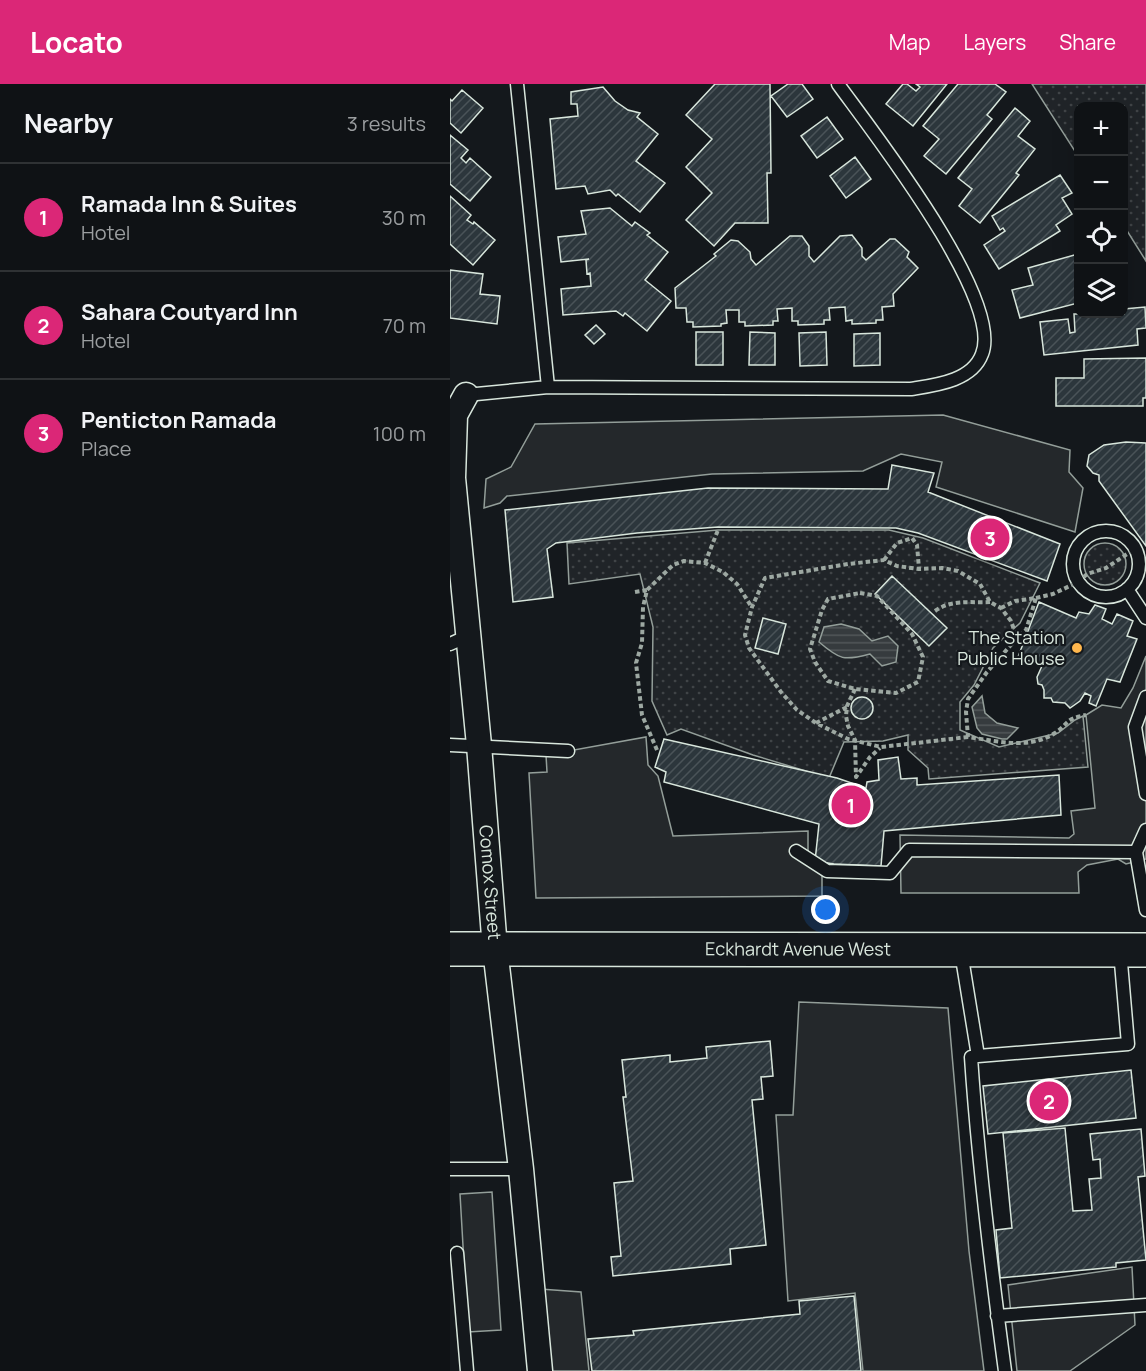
<!DOCTYPE html>
<html lang="en">
<head>
<meta charset="utf-8">
<style>
  :root { --surface:#0f1215; --page:#181b1e; --text:#f1f3f6; --muted:#9b9ea0; --line:#2f3234; --accent:#db2777 }
  body { margin:0; font-family:Manrope,sans-serif; background:var(--page); color:var(--text) }
  .controls { position:absolute; right:18px; top:18px; display:grid; overflow:hidden; border-radius:12px; box-shadow:0 6px 24px #0002 }
  .controls button { width:54px; height:54px; display:grid; place-items:center; padding:0; border:0; border-bottom:2px solid var(--line); background:var(--surface); color:var(--text); font:30px sans-serif }
  .you { position:absolute; left:376px; top:826px; width:21px; height:21px; margin:-15px; border:4px solid #fff; border-radius:50%; background:#1a73e8; box-shadow:0 0 0 9px #1a73e833 }
  .badge { display:grid; place-items:center; width:39px; height:39px; border-radius:50%; background:var(--accent); color:#fff; font-size:20px; font-weight:700 }
  .pin { position:absolute; translate:-50% -50%; border:3px solid #fff; box-shadow:0 2px 6px #0006 }
  .list { margin:0; padding:0; list-style:none }
  h2 { display:flex; justify-content:space-between; align-items:center; height:78px; margin:0; padding:0 24px; font-size:26px }
  h2 small { font-size:20px; font-weight:400; color:var(--muted) }
  .list li { display:grid; grid-template-columns:39px 1fr auto; gap:18px; align-items:center; box-sizing:border-box; height:108px; padding:0 24px; border-top:2px solid var(--line) }
  .list b { display:block; font-size:22px; white-space:nowrap }
  .list p { margin:0; font-size:20px; white-space:nowrap; color:var(--muted) }
  .list em { font-size:20px; font-style:normal; color:var(--muted) }
  .icon { flex:none; width:33px; height:33px; fill:none; stroke:currentColor; stroke-width:2; stroke-linecap:round; stroke-linejoin:round }
  .map { position:relative; flex:none; width:696px; height:1287px; overflow:hidden }
  header { display:flex; align-items:center; gap:36px; box-sizing:border-box; height:84px; padding:0 30px; background:var(--accent); color:#fff }
  header strong { font-size:28px }
  nav { display:flex; gap:33px; margin-inline-start:auto; font-size:21px }
  main { display:flex }
  aside { flex:1; background:var(--surface) }
  .map>svg:first-child { display:block }
</style>
</head>
<body>
<header>
<strong>Locato</strong>
<nav><a>Map</a><a>Layers</a><a>Share</a></nav>
</header>
<main>
<aside>
<h2>Nearby<small>3 results</small></h2>
<ul class="list">
<li><span class="badge">1</span><div><b>Ramada Inn &amp; Suites</b><p>Hotel</p></div><em>30 m</em></li>
<li><span class="badge">2</span><div><b>Sahara Coutyard Inn</b><p>Hotel</p></div><em>70 m</em></li>
<li><span class="badge">3</span><div><b>Penticton Ramada</b><p>Place</p></div><em>100 m</em></li>
</ul>
</aside>
<div class="map">
<svg width="696" height="1287" viewBox="0 0 696 1287">
  <defs>
    <pattern id="green-dots" width="8" height="8" patternUnits="userSpaceOnUse" patternTransform="scale(1.5)"><rect width="8" height="8" fill="#202428"/><path d="M2 2h.1M6 6h.1" fill="none" stroke="#404447" stroke-width="1.8" stroke-linecap="round"/></pattern>
    <pattern id="water-rules" width="6" height="5" patternUnits="userSpaceOnUse" patternTransform="scale(1.5)"><rect width="6" height="5" fill="#363b3e"/><path d="M0 2.5h6" fill="none" stroke="#525759"/></pattern>
    <pattern id="building-hatch" width="6" height="6" patternUnits="userSpaceOnUse" patternTransform="scale(1.5)"><rect width="6" height="6" fill="#2c363c"/><path d="M-1 1l2-2M0 6l6-6M5 7l2-2" fill="none" stroke="#4a5358"/></pattern>
  </defs>
  <rect width="100%" height="100%" fill="#14181c"/>
  <path fill="url(#green-dots)" stroke="#939e99" stroke-width="1.5" d="M582,0H696V177L674,142V22H628V72Z
    M268,446H439L473,454L590,499L570,539L543,564L524,601L510,618V646L549,663L608,649L625,636L633,632L638,683L479,695L478,684L458,666V651L433,657L394,658L379,694L303,671L231,645L217,651L202,617L203,543L190,490L119,500L117,459Z
    M634 480a21 21 0 1 1 42 0a21 21 0 1 1-42 0Z"/>
  <path fill="#24282b" stroke="#939e99" stroke-width="1.5" d="M493,331L620,366L619,388L633,404L625,448L486,403L492,378L451,370L413,387L262,390L57,412L50,419L34,424L36,395L61,383L85,340Z
    M696,572V775L676,780L668,775L637,781L628,788L629,809H451L450,751L619,754L624,750L621,727L645,724L636,631L652,621L671,624L683,604Z
    M196,653L198,681L208,692L223,752L358,747V780L372,791V812L86,814L79,689L97,688L96,671Z
    M349,918L498,924L519,1167L534,1287H413L405,1209L338,1217L326,1031H343Z
    M42,1108L51,1246L18,1248L10,1110Z
    M682,1183L685,1241L620,1287H567L558,1201Z
    M90,1205L131,1208L139,1287H101Z"/>
  <path fill="url(#water-rules)" stroke="#939e99" stroke-width="1.5" d="M391,540L409,545L422,557L438,552L448,562L446,578L432,582L420,570C394,577 390,576 369,558L374,543Z
    M532,612L535,629L547,639L568,644L557,655H552L532,650L527,644L522,623Z"/>
  <path fill="url(#building-hatch)" stroke="#d8e6dc" stroke-width="1.5" d="M265,0H320L321,89H317L318,139H285L264,162L236,136L262,109L236,83L262,55L236,31Z
    M338,0H352L363,15L337,33L321,12Z
    M453,0H457L466,7L470,3L466,0H497L463,42L436,20Z
    M508,0H545L556,8L537,31L542,35L496,90L474,72L489,55L473,42Z
    M153,3L165,17L178,26L190,29L187,33L208,50L186,77L215,99L190,128L168,110L166,112L160,106L138,110L135,102L106,105L100,35L128,32L127,20H121V8Z
    M12,6L33,24L11,49L0,39V15L2,17Z
    M565,24L580,37L568,52L585,65L566,89L569,91L530,139L509,122L522,105L508,94Z
    M377,33L393,55L367,74L351,52Z
    M0,51L18,66L11,74L16,79L20,74L41,93L20,117L0,100Z
    M405,73L421,95L396,114L380,92Z
    M610,91L622,109L612,114L622,130L606,141L610,147L549,185L534,161L555,147L553,144L550,146L542,132Z
    M0,112L21,131L17,136L23,140L24,138L45,156L23,181L0,160Z
    M160,124L182,142L185,138L200,149L197,151L218,168L195,196L221,217L197,247L175,229L173,232L166,227L113,231L111,205L141,202L140,189L137,190L136,176L139,175L111,178L108,153L136,150L131,127Z
    M402,151L412,164V172L416,176L440,155H445L459,168L457,173L468,184L443,210L444,222L432,223L433,236H426V239L402,240V236L396,237L395,223L379,224L380,236H374V240L348,241V237H342V224L327,225L328,237H323V241L295,242V238H289V226H276L277,239L271,240V242L243,243V238H237L236,224H226L225,204L266,172L264,170L281,156L288,157L300,168L301,175L306,181L340,152H352L359,162V172L364,178L390,152Z
    M628,170V219L570,234L562,206L583,201L578,184Z
    M0,186L33,190L30,210L50,212L47,240L0,234Z
    M695,223L696,244L687,245L688,261L594,271L590,238L618,235L620,249L625,248L624,230H674V225Z
    M146,241L155,250L144,260L135,251Z
    M246,248H273V281H246Z
    M300,248L325,249V281H299Z
    M376,248L377,281L350,282L349,249Z
    M430,249V281L404,282V250Z
    M696,274V314H693V322H606V294H634V275Z
    M676,358L696,359V462L649,397V391L643,389L637,382L639,371L654,361Z
    M442,381L484,389L478,408L610,460L597,497L468,449L446,444L268,443L187,449L106,459L97,465L103,513L63,518L55,426L258,404L438,405Z
    M442,492L497,544L479,562L425,510Z
    M589,518L626,534L629,528L639,530L645,521L656,525L652,535L662,540L667,530L683,537L677,552L687,555L670,598L657,595L646,622L639,619L641,612L635,609L630,617L620,624L615,619L603,618L601,614H594V606L592,601L588,600L587,593L592,582L568,573Z
    M313,534L336,540L328,570L305,564Z
    M401 624a11 11 0 1 1 22 0a11 11 0 1 1-22 0Z
    M214,655L387,694L416,704L417,698L429,696L428,676L448,673L451,695L467,694V701L609,691L611,731L434,747L431,782L384,780L365,777L369,740L214,698L216,688L205,683Z
    M320,957L323,992L311,993L313,1015L302,1016L316,1161L280,1165L281,1180L163,1192L161,1173L171,1172L164,1099L183,1097L173,1013H176L172,976L220,971V978L257,974L256,963Z
    M681,986L686,1034L538,1050L533,1002Z
    M615,1044L623,1127L642,1126L639,1095L651,1094L650,1075L643,1076L640,1050L691,1045L695,1092L688,1093L696,1176L666,1179V1183L550,1194L546,1146L562,1144L553,1049Z
    M404,1212L411,1287H142L138,1255L184,1251L183,1247L350,1230L349,1217Z"/>
  <g fill="none" stroke-linecap="round" stroke-linejoin="round">
    <defs>
      <path id="service" d="M67,0L98,303
        M16,311L98,303L461,305C486,301 522,297 532,270C554,215 422,47 388,0
        M623 480a33 33 0 1 1 66 0a33 33 0 1 1-66 0Z
        M677,505L696,534
        M0,560L18,552
        M696,613L685,643L696,710
        M0,661L118,667
        M696,746L686,768L696,826
        M346,767L377,787L440,789L459,766L686,768
        M511,868L528,972L678,960L670,867
        M528,972L521,973C528,1078 541,1183 555,1287
        M0,1085H71
        M7,1169L17,1287
        M547,1232L696,1221"/>
      <g id="minor">
        <path id="s1" d="M16,311L5,331L3,394L29,661L45,865L71,1085L90,1287"/>
      </g>
      <g id="trunk">
        <path id="s2" d="M0,865L696,866"/>
      </g>
    </defs>
    <use href="#service" stroke="#d8e6dc" stroke-width="15"/>
    <use href="#minor" stroke="#d8e6dc" stroke-width="27"/>
    <use href="#trunk" stroke="#d8e6dc" stroke-width="36"/>
    <path stroke="#9da8a2" stroke-width="4" stroke-dasharray="4.5 3" stroke-linecap="butt" d="M434,476L447,459L462,454L467,461L469,485
      M255,479L268,446
      M185,508L197,506
      M410,509L427,512L462,550L473,573L468,598L446,609L405,605L378,597L365,578L360,565L372,526L378,515Z
      M586,514L603,510L628,498L637,490L656,484L686,464
      M551,524L565,517L586,514L576,546L567,554
      M485,527C502,515 520,519 540,518
      M405,605L397,622L396,632L398,642L405,656L406,693L420,673L430,664
      M366,639L397,623
      M518,653L431,663L398,655L366,639L347,626L331,608L299,564L295,551L302,523L315,494L398,480L434,476L447,482L469,485L492,484L508,487L530,500L540,518L551,524L561,537L567,554L537,588L518,615L516,628L518,653C547,657 579,666 605,649C620,639 614,635 636,631
      M207,666L192,631L186,579L192,559L193,523L197,506L223,481L234,477L255,479L273,488L287,500L301,522"/>
    <use href="#service" stroke="#14181c" stroke-width="12"/>
    <use href="#minor" stroke="#14181c" stroke-width="24"/>
    <use href="#trunk" stroke="#14181c" stroke-width="33"/>
  </g>
  <circle fill="#ffb74d" stroke="#14181c" stroke-width="2" cx="627" cy="564" r="6"/>
  <g text-anchor="middle" stroke-width="4.5" stroke-linejoin="round" paint-order="stroke">
    <g font-size="18" fill="#d8e6dc" stroke="#14181c" text-anchor="end">
      <text x="615" y="560">The Station<tspan x="615" dy="21">Public House</tspan></text>
    </g>
    <g font-size="18" fill="#d8e6dc" stroke="#14181c">
      <text dy="6" stroke="none"><textPath href="#s1" startOffset="492">Comox Street</textPath></text>
      <text dy="6" stroke="none"><textPath href="#s2" startOffset="348">Eckhardt Avenue West</textPath></text>
    </g>
  </g>
</svg>
<div class="controls">
<button>+</button>
<button>−</button>
<button><svg class="icon" aria-label="locate" viewBox="0 0 24 24"><circle cx="12" cy="12" r="6"/><path d="M12 2v4M12 18v4M2 12h4M18 12h4"/></svg></button>
<button><svg class="icon" aria-label="layers" viewBox="0 0 24 24"><path d="M12 4l9 5-9 5-9-5zM3 14l9 5 9-5"/></svg></button>
</div>
<div class="you"></div>
<div class="pin badge" style="left:401px;top:721px">1</div>
<div class="pin badge" style="left:599px;top:1017px">2</div>
<div class="pin badge" style="left:540px;top:454px">3</div>
</div>
</main>
</body>
</html>
